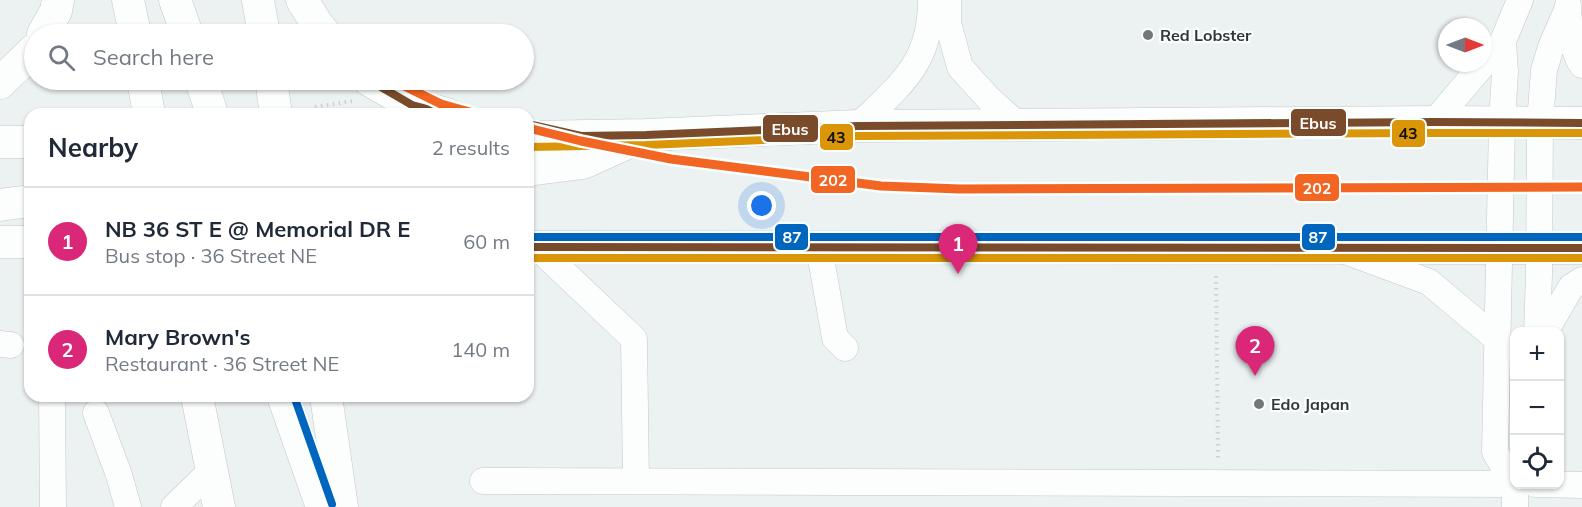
<!DOCTYPE html>
<html lang="en">
<head>
<meta charset="utf-8">
<style>
  :root { --surface:#fff; --page:#f6f6f7; --text:#1f2937; --muted:#747a83; --line:#e0e1e3; --accent:#db2777 }
  body { margin:0; font-family:Mulish,sans-serif; background:var(--page); color:var(--text) }
  .controls { position:absolute; right:18px; bottom:18px; display:grid; overflow:hidden; border-radius:12px; box-shadow:0 2px 4px #0004 }
  .controls button { width:54px; height:54px; display:grid; place-items:center; padding:0; border:0; border-bottom:2px solid var(--line); background:var(--surface); color:var(--text); font:30px sans-serif }
  .compass { position:absolute; left:1438px; top:18px; width:54px; height:54px; border-radius:50%; background:var(--surface); box-shadow:0 2px 4px #0004; rotate:90deg }
  .you { position:absolute; left:762px; top:206px; width:21px; height:21px; margin:-15px; border:4px solid #fff; border-radius:50%; background:#1a73e8; box-shadow:0 0 0 9px #1a73e833 }
  .badge { display:grid; place-items:center; width:39px; height:39px; border-radius:50%; background:var(--accent); color:#fff; font-size:20px; font-weight:700 }
  .pin { position:absolute; translate:-50% -50px; filter:drop-shadow(0 2px 3px #0008) }
  .pin::after { content:''; position:absolute; top:32px; width:21px; height:18px; background:inherit; clip-path:polygon(0 0,100% 0,50% 100%) }
  .list { margin:0; padding:0; list-style:none }
  h2 { display:flex; justify-content:space-between; align-items:center; height:78px; margin:0; padding:0 24px; font-size:26px }
  h2 small { font-size:20px; font-weight:400; color:var(--muted) }
  .list li { display:grid; grid-template-columns:39px 1fr auto; gap:18px; align-items:center; box-sizing:border-box; height:108px; padding:0 24px; border-top:2px solid var(--line) }
  .list b { display:block; font-size:22px; white-space:nowrap }
  .list p { margin:0; font-size:20px; white-space:nowrap; color:var(--muted) }
  .list em { font-size:20px; font-style:normal; color:var(--muted) }
  .icon { flex:none; width:33px; height:33px; fill:none; stroke:currentColor; stroke-width:2; stroke-linecap:round; stroke-linejoin:round }
  .map { position:relative; flex:none; width:1582px; height:507px; overflow:hidden }
  .search { position:absolute; background:var(--surface); box-shadow:0 2px 4px #0004; left:24px; top:24px; width:510px; height:66px; display:flex; align-items:center; gap:15px; box-sizing:border-box; padding:0 21px; border-radius:33px; color:var(--muted); font-size:22px }
  .panel { position:absolute; background:var(--surface); box-shadow:0 2px 4px #0004; left:24px; top:108px; width:510px; height:294px; border-radius:18px }
  .map>svg:first-child { display:block }
</style>
</head>
<body>
<div class="map">
<svg width="1582" height="507" viewBox="0 0 1582 507">
  <rect width="100%" height="100%" fill="#ecf1f1"/>
  <g fill="none" stroke-linecap="round" stroke-linejoin="round">
    <defs>
      <path id="minor" d="M948,0V23L960,67L988,98L1017,124
        M1568,5C1568,21 1573,53 1582,65
        M1503,41L1505,72L1502,123L1495,452L1514,484
        M1434,122L1503,41L1520,0
        M858,126C900,85 931,64 931,0
        M537,247L634,339L636,481
        M819,247L835,338L845,348
        M1348,252L1429,282L1498,340
        M1537,332L1539,275L1540,123L1544,70L1551,47L1568,8
        M1545,332L1571,287L1582,280
        M0,344L11,345
        M52,396L53,507
        M96,413L119,475L128,507
        M483,481L1514,484
        M1515,484V507
        M1535,484L1582,485
        M174,507L212,470"/>
      <path id="major" d="M128,0L135,34
        M175,0L187,34
        M258,0L264,34
        M302,0L317,24L325,34
        M43,34L56,11L58,0
        M143,80L149,114
        M201,80L212,114
        M271,80L276,114
        M369,80L412,105L447,114
        M0,83L34,50
        M528,137L646,135L858,126L1434,122L1582,123
        M0,142H30
        M528,170L583,163L634,140
        M0,205L30,201
        M0,242H30
        M528,247L1582,248
        M197,396L219,507
        M283,396L322,507
        M326,396L342,507"/>
    </defs>
    <use href="#minor" stroke="#c4c8c8" stroke-width="27"/>
    <use href="#major" stroke="#c4c8c8" stroke-width="33"/>
    <path stroke="#ced0d0" stroke-width="4" stroke-dasharray="1.5 4.5" stroke-linecap="butt" d="M315,107L353,101
      M1216,276L1218,459"/>
    <use href="#minor" stroke="#fcfdfd" stroke-width="26"/>
    <use href="#major" stroke="#fcfdfd" stroke-width="32"/>
    <defs>
      <path id="bus-1" d="M369,80L412,105L447,114
        M528,124L581,136L646,135L858,126L1434,122L1582,123
        M528,247L1582,248"/>
      <path id="bus-2" d="M528,147L646,145L858,136L1434,133H1582
        M528,258H1582"/>
      <path id="bus-3" d="M528,237H1582
        M294,396L332,504"/>
    </defs>
    <use href="#bus-1" stroke="#f9ffff" stroke-width="12"/>
    <use href="#bus-2" stroke="#f9ffff" stroke-width="12"/>
    <use href="#bus-3" stroke="#f9ffff" stroke-width="12"/>
    <use href="#bus-1" stroke="#7a4b2a" stroke-width="8"/>
    <use href="#bus-2" stroke="#da9508" stroke-width="8"/>
    <use href="#bus-3" stroke="#0065bd" stroke-width="8"/>
    <defs>
      <path id="rail-1" d="M392,80L441,104L477,114
        M528,128L581,141L671,159L881,186L960,189L1582,187"/>
    </defs>
    <use href="#rail-1" stroke="#f9ffff" stroke-width="14"/>
    <use href="#rail-1" stroke="#f26522" stroke-width="9"/>
  </g>
  <g fill="#747777" stroke="#f9ffff" stroke-width="2">
    <circle cx="1148" cy="35" r="6"/>
    <circle cx="1259" cy="404" r="6"/>
  </g>
  <g text-anchor="middle" stroke-width="4.5" stroke-linejoin="round" paint-order="stroke">
    <g font-size="16" font-weight="bold" fill="#333635" stroke="#f9ffff" text-anchor="start">
      <text x="1160" y="41">Red Lobster</text>
      <text x="1271" y="410">Edo Japan</text>
    </g>
  </g>
  <g stroke="#f9ffff" stroke-width="2">
    <rect x="1290" y="108" width="57" height="29" rx="6" fill="#7a4b2a"/>
    <rect x="762" y="114" width="57" height="29" rx="6" fill="#7a4b2a"/>
    <rect x="1391" y="119" width="35" height="29" rx="6" fill="#da9508"/>
    <rect x="819" y="123" width="35" height="28" rx="6" fill="#da9508"/>
    <rect x="810" y="165" width="46" height="29" rx="6" fill="#f26522"/>
    <rect x="1294" y="173" width="46" height="29" rx="6" fill="#f26522"/>
    <rect x="774" y="223" width="35" height="28" rx="6" fill="#0065bd"/>
    <rect x="1301" y="223" width="35" height="28" rx="6" fill="#0065bd"/>
  </g>
  <g font-size="16" text-anchor="middle" font-weight="bold" fill="#fff">
    <text x="1318" y="129">Ebus</text>
    <text x="790" y="135">Ebus</text>
    <text x="833" y="186">202</text>
    <text x="1317" y="194">202</text>
    <text x="792" y="243">87</text>
    <text x="1318" y="243">87</text>
  </g>
  <g font-size="16" text-anchor="middle" font-weight="bold" fill="#111">
    <text x="1408" y="139">43</text>
    <text x="836" y="143">43</text>
  </g>
</svg>
<div class="controls">
<button>+</button>
<button>−</button>
<button><svg class="icon" aria-label="locate" viewBox="0 0 24 24"><circle cx="12" cy="12" r="6"/><path d="M12 2v4M12 18v4M2 12h4M18 12h4"/></svg></button>
</div>
<svg class="compass" viewBox="-18 -18 36 36"><path d="M0-13l5 13h-10z" fill="#e53935"/><path d="M0 13l5-13h-10z" fill="#747a83"/></svg>
<div class="you"></div>
<div class="pin badge" style="left:958px;top:274px">1</div>
<div class="pin badge" style="left:1255px;top:376px">2</div>
<div class="search"><svg class="icon" aria-label="search" viewBox="0 0 24 24"><circle cx="10" cy="10" r="6"/><path d="M15 15l6 6"/></svg>Search here</div>
<section class="panel">
<h2>Nearby<small>2 results</small></h2>
<ul class="list">
<li><span class="badge">1</span><div><b>NB 36 ST E @ Memorial DR E</b><p>Bus stop · 36 Street NE</p></div><em>60 m</em></li>
<li><span class="badge">2</span><div><b>Mary Brown's</b><p>Restaurant · 36 Street NE</p></div><em>140 m</em></li>
</ul>
</section>
</div>
</body>
</html>
